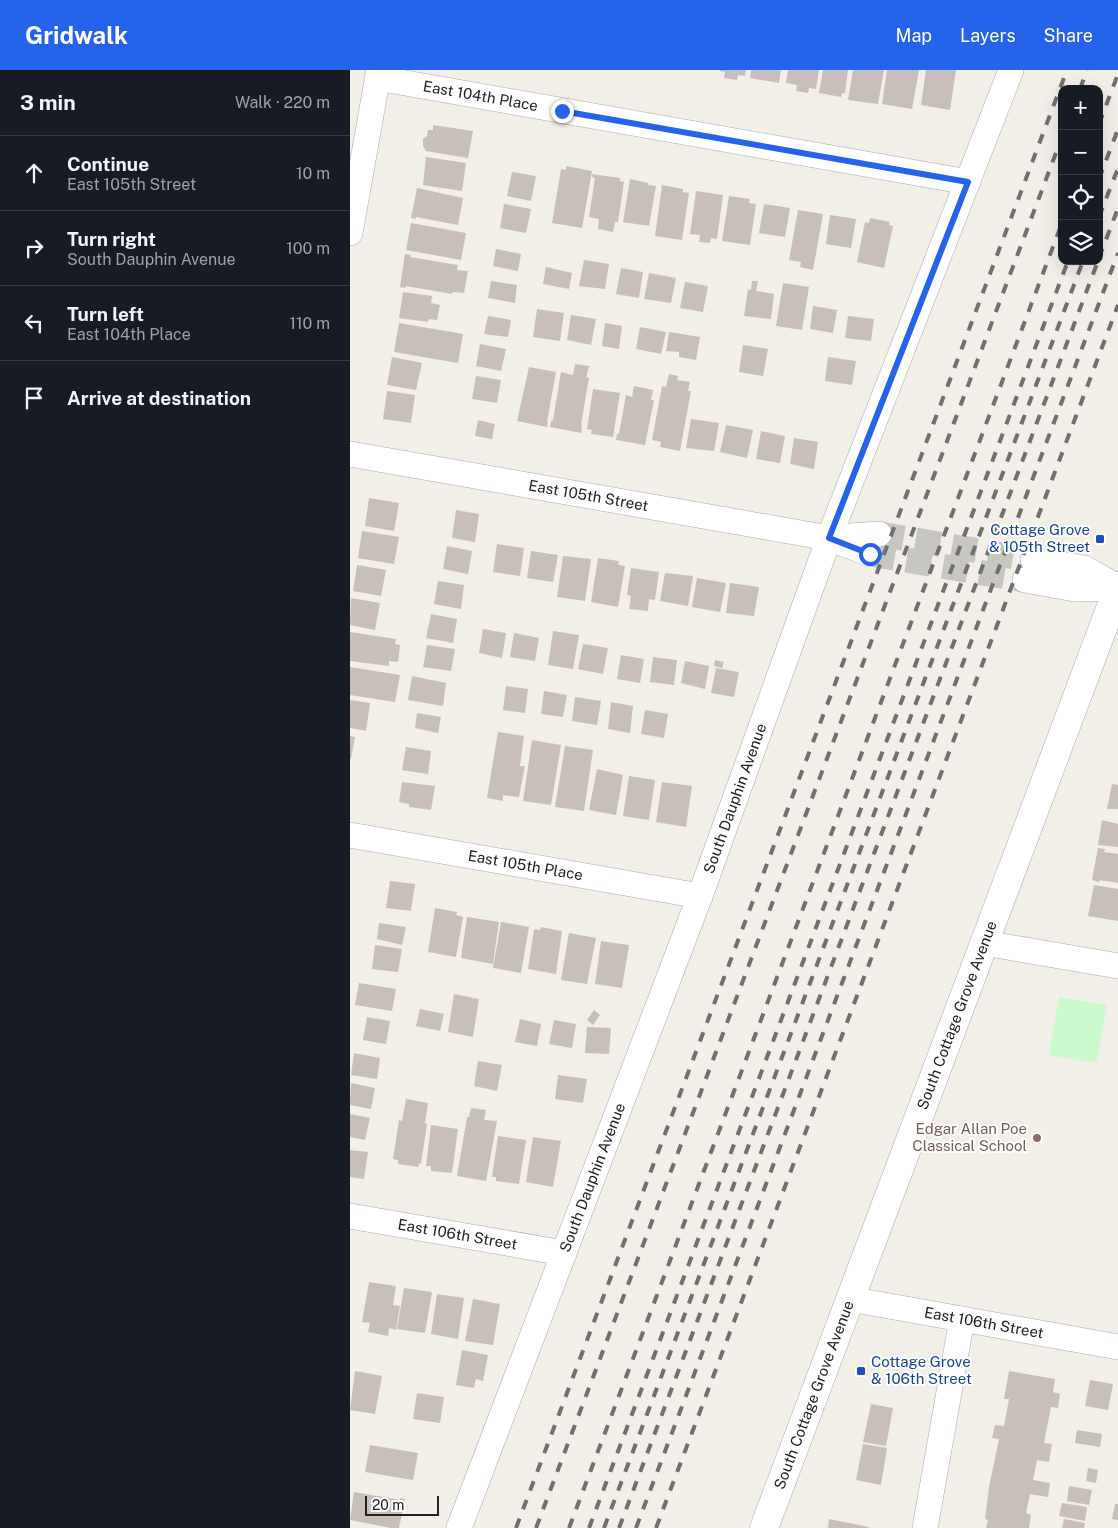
<!DOCTYPE html>
<html lang="en">
<head>
<meta charset="utf-8">
<style>
  :root { --surface:#171b24; --page:#20242c; --text:#f1f3f6; --muted:#9ea1a6; --line:#363941; --accent:#2563eb }
  body { margin:0; font-family:"Public Sans",sans-serif; background:var(--page); color:var(--text) }
  .controls { position:absolute; right:15px; top:15px; display:grid; overflow:hidden; border-radius:10px; box-shadow:0 5px 20px #0002 }
  .controls button { width:45px; height:45px; display:grid; place-items:center; padding:0; border:0; border-bottom:1px solid var(--line); background:var(--surface); color:var(--text); font:25px sans-serif }
  .scale { position:absolute; left:15px; bottom:12px; width:74px; box-sizing:border-box; padding-left:5px; border:2px solid #222; border-top:0; font-size:14px; line-height:18px; white-space:nowrap; color:#222; -webkit-text-stroke:4px #fff; paint-order:stroke }
  .stop { position:absolute; width:15px; height:15px; margin:-11px; border:4px solid #2563eb; border-radius:50%; background:#fff }
  .stop.end { background:#2563eb; border-color:#fff; box-shadow:0 1px 5px #0008 }
  .list { margin:0; padding:0; list-style:none }
  h2 { display:flex; justify-content:space-between; align-items:center; height:65px; margin:0; padding:0 20px; font-size:21px }
  h2 small { font-size:16px; font-weight:400; color:var(--muted) }
  .list li { display:grid; grid-template-columns:32px 1fr auto; gap:15px; align-items:center; box-sizing:border-box; height:75px; padding:0 20px; border-top:1px solid var(--line) }
  .list b { display:block; font-size:19px; white-space:nowrap }
  .list p { margin:0; font-size:16px; white-space:nowrap; color:var(--muted) }
  .list em { font-size:16px; font-style:normal; color:var(--muted) }
  .icon { flex:none; width:28px; height:28px; fill:none; stroke:currentColor; stroke-width:2; stroke-linecap:round; stroke-linejoin:round }
  .map { position:relative; flex:none; width:768px; height:1458px; overflow:hidden }
  header { display:flex; align-items:center; gap:30px; box-sizing:border-box; height:70px; padding:0 25px; background:var(--accent); color:#fff }
  header strong { font-size:24px }
  nav { display:flex; gap:28px; margin-inline-start:auto; font-size:18px }
  main { display:flex }
  aside { flex:1; background:var(--surface) }
  .map>svg:first-child { display:block }
</style>
</head>
<body>
<header>
<strong>Gridwalk</strong>
<nav><a>Map</a><a>Layers</a><a>Share</a></nav>
</header>
<main>
<aside>
<h2>3 min<small>Walk · 220 m</small></h2>
<ul class="list">
<li><svg class="icon" aria-label="ahead" viewBox="0 0 24 24"><path d="M12 20V5M6 11l6-6 6 6"/></svg><div><b>Continue</b><p>East 105th Street</p></div><em>10 m</em></li>
<li><svg class="icon" aria-label="right" viewBox="0 0 24 24"><path d="M7 20v-9h11M14 6l5 5-5 5"/></svg><div><b>Turn right</b><p>South Dauphin Avenue</p></div><em>100 m</em></li>
<li><svg class="icon" aria-label="left" viewBox="0 0 24 24"><path d="M17 20v-9H6M10 6l-5 5 5 5"/></svg><div><b>Turn left</b><p>East 104th Place</p></div><em>110 m</em></li>
<li><svg class="icon" aria-label="arrive" viewBox="0 0 24 24"><path d="M6 21V4h12l-3 4 3 4H6"/></svg><div><b>Arrive at destination</b></div></li>
</ul>
</aside>
<div class="map">
<svg width="768" height="1458" viewBox="0 0 768 1458">
  <rect width="100%" height="100%" fill="#f2efe9"/>
  <path fill="#c8facc" d="M709,927L757,935L747,993L699,985Z"/>
  <path fill="#c7bfb8" d="M370,0H396L395,6L388,5L387,10L374,8L375,2L370,1Z
    M401,0H431L429,13L400,8Z
    M438,0H469L466,19L459,18L458,23L446,21L447,15L436,13Z
    M473,0H498L495,23H492L491,27L469,23Z
    M503,0H534L528,34L498,30Z
    M537,0H569L562,39L532,34Z
    M576,0H606L600,40L571,35Z
    M83,55L123,61L118,88L76,81L73,76V69L77,66L78,60H83Z
    M76,87L116,93L112,121L73,115Z
    M216,96L242,101L232,158L202,153L211,99L216,100Z
    M162,102L186,106L181,131L157,126Z
    M242,104L270,108V111L274,112L268,152H265L263,162L248,159L249,149L239,147L245,108L242,107Z
    M280,109L298,113V115L306,116L299,156L273,152Z
    M312,115L333,119V122L339,123L332,170L305,166Z
    M67,118L113,128L108,155L66,147V149L61,148Z
    M346,121L373,125L367,169L361,168L360,173L349,172L350,165L340,164Z
    M379,126L400,129L399,133L406,134L400,175L372,171Z
    M154,134L181,139L176,163L150,158Z
    M414,134L440,138L435,167L409,163Z
    M448,140L473,144L463,200L450,197L451,192L439,190Z
    M480,145L506,149L501,178L476,174Z
    M520,148L540,152L539,155L543,156L534,198L507,192L515,152L519,153Z
    M61,153L116,163L111,190L56,180Z
    M146,179L171,184L168,201L143,196Z
    M55,184L61,185L60,187L108,195L107,200L118,201L114,223L103,222L102,224L56,216L55,218L50,217Z
    M234,190L259,194L255,219L229,216Z
    M196,197L222,203L219,219L193,214Z
    M271,198L293,202L289,228L266,224Z
    M299,203L326,208L321,233L294,229Z
    M141,211L167,215L165,233L138,228Z
    M402,211H408L406,221L424,224L421,249L394,246L398,219L401,220Z
    M335,212L358,216L353,242L330,238Z
    M433,213L459,217L452,260L426,256Z
    M53,222L82,226L81,233L90,235L87,250L79,249L78,252L49,248Z
    M463,236L487,240L483,263L460,259Z
    M187,239L214,243L210,271L183,267Z
    M221,245L246,249L241,275L217,270Z
    M138,246L161,250L158,267L134,264Z
    M498,246L524,249L521,271L495,268Z
    M49,253L113,264L108,293L44,282Z
    M255,253L272,256L269,279L252,276Z
    M290,257L316,262L311,284L286,279Z
    M319,262L350,267L346,290L329,287V282L316,281Z
    M130,274L156,279L151,301L126,296Z
    M393,275L418,279L413,306L389,302Z
    M42,287L72,293L66,320L37,315Z
    M478,287L506,291L502,315L475,311Z
    M225,294L239,296L236,308L239,307L231,355H232L231,363L200,357L201,351L203,350L211,302L223,305Z
    M179,297L206,302L197,352H198L197,357L167,351Z
    M319,304L328,306L327,310L340,312L338,321H341L330,381L310,377L311,372L302,370L312,316L316,317Z
    M126,306L151,310L147,333L122,329Z
    M284,316L303,320L301,330H304L295,375L266,370L267,364H269L276,325L282,327Z
    M243,319L270,323L263,367L241,364L242,360L237,359Z
    M37,321L65,325L61,353L33,349Z
    M341,349L369,353L364,381L336,378Z
    M128,350L145,354L142,369L125,366Z
    M376,355L403,360L397,388L370,382Z
    M411,361L435,366L430,393L406,389Z
    M444,368L468,372L464,399L440,394Z
    M19,428L49,433L44,461L15,456Z
    M106,440L129,444L125,472L102,468Z
    M12,461L49,467L44,494L8,488Z
    M147,474L174,478L170,506L143,502Z
    M97,476L122,481L118,504L93,499Z
    M181,481L208,485L203,512L177,508Z
    M213,486L241,489L235,531L207,527Z
    M248,488L269,491L268,495L275,496L268,537L241,532Z
    M7,495L36,500L31,526L3,521Z
    M281,498L309,502L305,530L299,529L298,541L279,539L281,526L277,525Z
    M315,503L343,506L338,536L310,531Z
    M347,508L376,513L370,542L342,537Z
    M88,511L114,515L111,539L84,534Z
    M380,513L409,517L404,546L376,543Z
    M1,528L30,533L25,560L0,555Z
    M81,544L107,549L103,573L76,568Z
    M133,559L156,563L152,588L129,583Z
    M203,561L229,565L223,599L198,595Z
    M0,562L46,569L45,574L50,575L48,592L39,591V596L0,591Z
    M164,563L189,568L185,591L160,587Z
    M233,574L258,578L253,604L228,599Z
    M77,575L105,579L101,601L73,597Z
    M271,585L294,589L290,613L267,609Z
    M303,587L327,590L324,615L300,612Z
    M365,590L374,592L372,598L364,596Z
    M335,591L359,596L355,619L331,613Z
    M0,597L50,605L45,632L0,625Z
    M366,598L389,602L384,627L361,623Z
    M62,606L96,613L93,636L58,630Z
    M156,616L178,619L175,643L153,640Z
    M194,621L217,625L213,647L191,644Z
    M225,627L251,631L247,655L222,651Z
    M0,630L20,633L16,661L0,658Z
    M261,632L283,636L280,663L258,659Z
    M295,640L318,644L314,668L291,664Z
    M67,643L91,647L88,663L65,658Z
    M148,662L174,666L170,696H175L169,727L153,725V731L137,728Z
    M0,666L5,667L1,689H0Z
    M182,670L211,675L201,735L173,731Z
    M215,676L243,680L234,741L205,737Z
    M56,677L81,681L78,704L52,700Z
    M247,699L273,705L266,745L239,740Z
    M279,706L305,710L299,750L273,746Z
    M52,712L85,716L81,740L59,737V734L49,732Z
    M312,712L342,716L336,757L306,752Z
    M762,714L768,715V739H757Z
    M752,750L768,754V777L748,775Z
    M748,778L755,779L754,782L768,784V813L750,810L749,812L742,810Z
    M40,811L65,814L61,841L36,838Z
    M744,815L768,819V851L738,846Z
    M85,838L107,842L106,845L113,847L106,887L78,882Z
    M117,847L149,852L143,894L111,888Z
    M151,852L179,857L171,903L143,898Z
    M29,853L56,857L52,875L27,869Z
    M191,857L212,861L206,904L178,899L184,859L190,860Z
    M219,863L246,868L237,914L211,910Z
    M251,871L279,875L272,918L245,914Z
    M25,875L52,879L48,902L22,899Z
    M9,913L46,919L42,941L5,935Z
    M104,924L129,929L123,967L98,962Z
    M70,939L94,944L90,961L66,956Z
    M244,940L250,945L243,955L237,950Z
    M17,947L40,951L36,974L13,970Z
    M170,949L191,954L187,976L165,972Z
    M204,950L226,954L222,978L199,974Z
    M237,957L261,958L259,984L235,983Z
    M4,983L30,988L27,1009L1,1005Z
    M128,991L152,995L147,1021L124,1016Z
    M208,1005L237,1009L233,1033L205,1029Z
    M1,1013L25,1018L21,1039L0,1035Z
    M56,1029L78,1033L75,1053L77,1054L71,1094L69,1093L68,1097L48,1094V1090L43,1089L49,1050L52,1051Z
    M121,1038L136,1040L134,1050L147,1051L136,1111L107,1106L117,1047H119Z
    M0,1044L20,1048L15,1070L0,1067Z
    M81,1055L108,1059L102,1103L81,1101V1096H76Z
    M148,1066L176,1070L169,1114L146,1111V1107H142Z
    M183,1067L211,1071L203,1117L176,1112Z
    M0,1080L18,1082L14,1109L0,1107Z
    M19,1212L46,1216L43,1235L50,1236L46,1260L39,1258L38,1266L18,1262L20,1253L12,1252Z
    M54,1218L82,1222L75,1263L47,1259Z
    M87,1224L114,1228L108,1269L81,1264Z
    M123,1229L150,1234L143,1275L115,1271Z
    M112,1280L138,1285L133,1311L126,1309L124,1318L106,1315Z
    M5,1301L32,1306L25,1344L0,1340Z
    M659,1301L705,1309L703,1322L710,1324L708,1338L701,1337L694,1373L702,1374L699,1392L687,1390L683,1410L700,1413L698,1427L680,1424L676,1443L681,1445L679,1458H636L638,1450L635,1449L639,1417L649,1369L642,1368L645,1355L654,1356L659,1329H654Z
    M740,1310L763,1314L758,1340L735,1336Z
    M67,1323L94,1327L90,1353L63,1349Z
    M521,1334L543,1338L536,1376L513,1372Z
    M727,1360L752,1364L750,1377L725,1373Z
    M513,1374L537,1378L531,1415L506,1410Z
    M20,1375L68,1383L63,1410L15,1402Z
    M738,1398L748,1400L746,1413L736,1411Z
    M719,1416L742,1420L739,1435L717,1431Z
    M4,1422L50,1430V1428L55,1429L49,1458H41L0,1450Z
    M712,1433L737,1437L735,1451L709,1446Z
    M765,1434H768V1450L762,1449Z
    M479,1449L519,1457V1458H478Z
    M714,1449L735,1453L734,1458H712Z"/>
  <g fill="none" stroke-linecap="round" stroke-linejoin="round">
    <path stroke="#c8c6c1" stroke-width="25" stroke-dasharray="25 12" stroke-linecap="butt" d="M529,464L683,490
      M520,484L675,510"/>
    <defs>
      <g id="minor">
        <path id="s1" d="M27,8L618,112"/>
        <path d="M0,163L29,0"/>
        <path id="s2" d="M0,384L479,468L520,484"/>
        <path d="M486,467L529,464"/>
        <path d="M683,490L734,498L768,517"/>
        <path d="M675,510L725,519L768,518"/>
        <path id="s3" d="M0,765L350,826"/>
        <path d="M634,873L768,896"/>
        <path id="s4" d="M0,1146L214,1183"/>
        <path id="s5" d="M500,1229L768,1277"/>
        <path id="s6" d="M109,1458L350,826L479,468L661,0"/>
        <path d="M575,1458L612,1249"/>
      </g>
      <g id="tertiary">
        <path id="s7" d="M414,1458L768,518"/>
      </g>
    </defs>
    <use href="#minor" stroke="#a9a9a9" stroke-width="26"/>
    <use href="#tertiary" stroke="#a9a9a9" stroke-width="29"/>
    <use href="#minor" stroke="#fff" stroke-width="25"/>
    <use href="#tertiary" stroke="#fff" stroke-width="28"/>
    <path stroke="#707070" stroke-width="4" stroke-dasharray="10 10" stroke-linecap="butt" d="M730,19L737,0
      M749,54L768,4
      M749,109L768,59
      M749,147L768,98
      M749,188L768,138
      M166,1458L717,0
      M186,1458L712,67
      M219,1458L712,153
      M239,1458L718,191
      M254,1458L733,191
      M269,1458L748,191
      M286,1458L768,183
      M306,1458L768,235"/>
  </g>
  <g fill="none" stroke-linecap="round" stroke-linejoin="round">
    <path stroke="#2563eb" stroke-width="6" d="M212,41L618,112L479,468L520,484"/>
  </g>
  <g fill="#1a4fb4" stroke="#fff" stroke-width="2">
    <rect x="745" y="464" width="10" height="10" rx="2.5"/>
    <rect x="506" y="1296" width="10" height="10" rx="2.5"/>
  </g>
  <circle fill="#8d6e63" stroke="#fff" stroke-width="2" cx="687" cy="1068" r="5"/>
  <g text-anchor="middle" stroke-width="4" stroke-linejoin="round" paint-order="stroke">
    <g font-size="15" fill="#222" stroke="#fff">
      <text dy="5" stroke="none"><textPath href="#s1" startOffset="105">East 104th Place</textPath></text>
      <text dy="5" stroke="none"><textPath href="#s2" startOffset="242">East 105th Street</textPath></text>
      <text dy="5" stroke="none"><textPath href="#s6" startOffset="780">South Dauphin Avenue</textPath></text>
      <text dy="5" stroke="none"><textPath href="#s3" startOffset="178">East 105th Place</textPath></text>
      <text dy="5" stroke="none"><textPath href="#s7" startOffset="548">South Cottage Grove Avenue</textPath></text>
      <text dy="5" stroke="none"><textPath href="#s6" startOffset="375">South Dauphin Avenue</textPath></text>
      <text dy="5" stroke="none"><textPath href="#s4" startOffset="109">East 106th Street</textPath></text>
      <text dy="5" stroke="none"><textPath href="#s5" startOffset="136">East 106th Street</textPath></text>
      <text dy="5" stroke="none"><textPath href="#s7" startOffset="142">South Cottage Grove Avenue</textPath></text>
    </g>
    <g font-size="15" fill="#164399" stroke="#fff" text-anchor="end">
      <text x="740" y="465">Cottage Grove<tspan x="740" dy="17">&amp; 105th Street</tspan></text>
      <text x="521" y="1297" text-anchor="start">Cottage Grove<tspan x="521" dy="17">&amp; 106th Street</tspan></text>
    </g>
    <g font-size="15" fill="#785e54" stroke="#fff" text-anchor="end">
      <text x="677" y="1064">Edgar Allan Poe<tspan x="677" dy="17">Classical School</tspan></text>
    </g>
  </g>
</svg>
<div class="controls">
<button>+</button>
<button>−</button>
<button><svg class="icon" aria-label="locate" viewBox="0 0 24 24"><circle cx="12" cy="12" r="6"/><path d="M12 2v4M12 18v4M2 12h4M18 12h4"/></svg></button>
<button><svg class="icon" aria-label="layers" viewBox="0 0 24 24"><path d="M12 4l9 5-9 5-9-5zM3 14l9 5 9-5"/></svg></button>
</div>
<div class="scale">20 m</div>
<div class="stop" style="left:520px;top:484px"></div>
<div class="stop end" style="left:212px;top:41px"></div>
</div>
</main>
</body>
</html>
